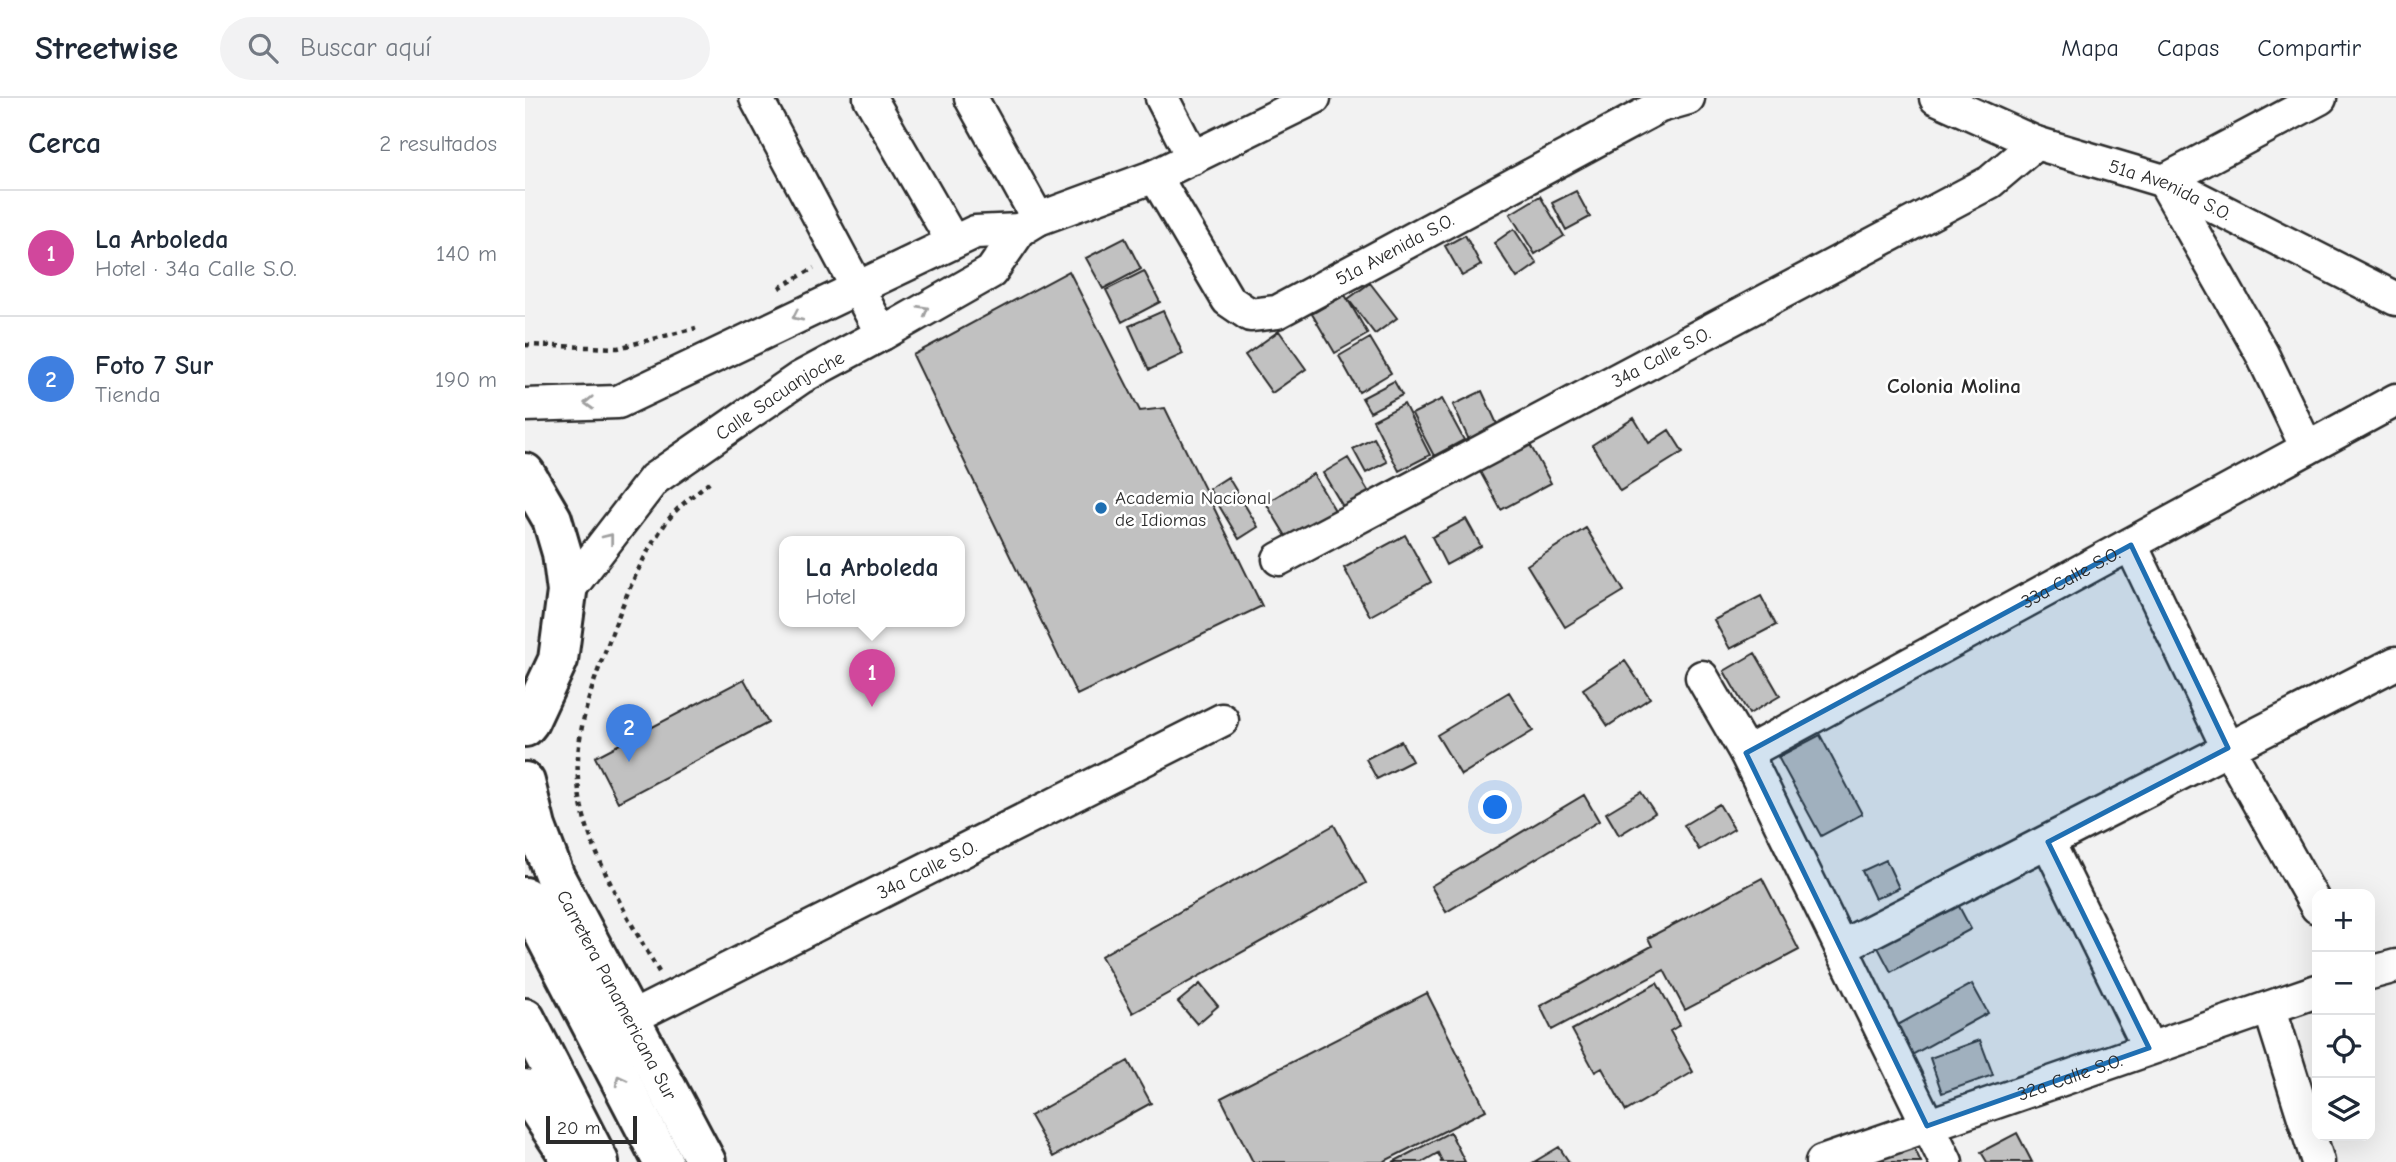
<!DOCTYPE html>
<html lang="es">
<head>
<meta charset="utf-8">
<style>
  :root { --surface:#fff; --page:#f2f2f3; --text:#1f2937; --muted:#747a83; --line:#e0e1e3; --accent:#2563eb }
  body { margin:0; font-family:"Comic Neue",sans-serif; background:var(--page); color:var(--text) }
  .controls { position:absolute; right:21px; bottom:21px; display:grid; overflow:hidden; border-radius:14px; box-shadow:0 7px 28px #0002 }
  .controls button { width:63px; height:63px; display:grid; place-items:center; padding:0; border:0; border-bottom:2px solid var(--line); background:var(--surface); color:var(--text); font:35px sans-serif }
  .scale { position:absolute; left:21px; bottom:18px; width:91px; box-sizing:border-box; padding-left:7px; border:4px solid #2b2b2b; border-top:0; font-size:19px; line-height:24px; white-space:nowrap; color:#2b2b2b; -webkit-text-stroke:5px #fff; paint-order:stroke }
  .you { position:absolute; left:971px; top:710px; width:24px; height:24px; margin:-18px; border:5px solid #fff; border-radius:50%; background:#1a73e8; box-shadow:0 0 0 10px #1a73e833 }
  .badge { display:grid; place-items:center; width:46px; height:46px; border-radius:50%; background:var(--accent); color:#fff; font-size:23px; font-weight:700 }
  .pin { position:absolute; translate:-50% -58px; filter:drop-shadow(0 2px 4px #0008) }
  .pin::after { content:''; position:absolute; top:37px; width:24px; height:21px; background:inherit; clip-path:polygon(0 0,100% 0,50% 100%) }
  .popup { position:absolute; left:254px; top:438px; width:186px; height:91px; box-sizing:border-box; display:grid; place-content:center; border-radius:14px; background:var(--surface); filter:drop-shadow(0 2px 5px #0005); font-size:23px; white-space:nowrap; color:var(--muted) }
  .popup b { font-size:26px; color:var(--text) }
  .popup::after { content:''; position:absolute; left:50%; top:100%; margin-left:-14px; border:14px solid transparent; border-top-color:var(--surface) }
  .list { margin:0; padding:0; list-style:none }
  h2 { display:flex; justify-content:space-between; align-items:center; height:91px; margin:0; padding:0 28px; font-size:30px }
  h2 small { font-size:23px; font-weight:400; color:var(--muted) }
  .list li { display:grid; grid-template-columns:46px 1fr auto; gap:21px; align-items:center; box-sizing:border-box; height:126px; padding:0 28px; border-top:2px solid var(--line) }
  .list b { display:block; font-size:26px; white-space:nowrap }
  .list p { margin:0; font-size:23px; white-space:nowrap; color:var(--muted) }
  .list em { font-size:23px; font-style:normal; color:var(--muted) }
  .icon { flex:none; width:38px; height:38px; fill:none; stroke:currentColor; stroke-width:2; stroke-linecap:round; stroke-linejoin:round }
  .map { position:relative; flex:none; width:1871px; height:1064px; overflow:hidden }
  header { display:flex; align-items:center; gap:42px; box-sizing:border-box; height:98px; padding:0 35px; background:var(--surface); border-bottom:2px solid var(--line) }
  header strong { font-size:33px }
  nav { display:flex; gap:38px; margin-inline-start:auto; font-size:24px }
  .search { width:490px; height:63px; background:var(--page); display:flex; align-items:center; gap:18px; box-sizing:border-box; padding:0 24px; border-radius:38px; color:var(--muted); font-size:26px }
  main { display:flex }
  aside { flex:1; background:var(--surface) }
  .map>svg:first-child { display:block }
</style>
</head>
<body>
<header>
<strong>Streetwise</strong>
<div class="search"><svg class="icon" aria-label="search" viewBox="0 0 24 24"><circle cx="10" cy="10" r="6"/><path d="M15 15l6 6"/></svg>Buscar aquí</div>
<nav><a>Mapa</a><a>Capas</a><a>Compartir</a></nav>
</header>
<main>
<aside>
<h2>Cerca<small>2 resultados</small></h2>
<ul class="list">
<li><span class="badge" style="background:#d1479c">1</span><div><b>La Arboleda</b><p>Hotel · 34a Calle S.O.</p></div><em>140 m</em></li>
<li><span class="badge" style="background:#3f7fe0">2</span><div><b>Foto 7 Sur</b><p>Tienda</p></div><em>190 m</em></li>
</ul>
</aside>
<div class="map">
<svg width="1871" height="1064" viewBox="0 0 1871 1064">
  <rect width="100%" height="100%" fill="#f2f2f2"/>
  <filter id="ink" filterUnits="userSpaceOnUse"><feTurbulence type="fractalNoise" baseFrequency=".0143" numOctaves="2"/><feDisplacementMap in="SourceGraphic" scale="14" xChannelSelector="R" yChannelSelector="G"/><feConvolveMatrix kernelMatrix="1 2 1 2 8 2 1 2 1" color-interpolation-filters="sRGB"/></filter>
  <g filter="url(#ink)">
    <path fill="#c1c1c1" stroke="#2b2b2b" stroke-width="2" d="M1051,93L1065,119L1041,132L1027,105Z
      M1015,98L1039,138L1010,156L985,116Z
      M989,131L1012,166L992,180L969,145Z
      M940,137L956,167L937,178L920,148Z
      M600,140L616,171L578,191L561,160Z
      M544,173L615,313L640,310L737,508L552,597L388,257Z
      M619,173L635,204L597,224L581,192Z
      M845,185L872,220L850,236L823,201Z
      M820,197L843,236L810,255L787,216Z
      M638,213L658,256L624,272L604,228Z
      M754,233L781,271L747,295L720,257Z
      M845,240L866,275L834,294L814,258Z
      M869,283L877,297L845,314L837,300Z
      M957,293L973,328L944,342L928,307Z
      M917,301L939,342L909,358L887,316Z
      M879,306L905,357L874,373L848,322Z
      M1109,320L1124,345L1144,332L1158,354L1095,393L1067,347Z
      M849,340L862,364L841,375L828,351Z
      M1003,343L1026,385L976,412L953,370Z
      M823,360L848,401L823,417L798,375Z
      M788,376L811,414L764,443L741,405Z
      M703,379L733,429L714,441L684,391Z
      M941,421L956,448L921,467L907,439Z
      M1061,430L1099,493L1040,529L1002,467Z
      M880,437L906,484L845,518L819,470Z
      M1236,498L1251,527L1205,551L1189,522Z
      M1230,555L1255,598L1224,616L1199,573Z
      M1100,563L1125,600L1083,628L1058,591Z
      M219,581L243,625L93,704L70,659Z
      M984,594L1008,633L936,677L912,637Z
      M1295,637L1337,716L1296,738L1253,659Z
      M876,643L887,663L852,681L841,661Z
      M1116,694L1130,715L1094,737L1081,715Z
      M1059,697L1074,723L921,814L906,788Z
      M1194,706L1209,731L1174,752L1159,727Z
      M809,727L841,785L608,915L576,858Z
      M1361,762L1374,790L1350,801L1337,773Z
      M1237,780L1274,852L1160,912L1139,872L1027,932L1015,908L1127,848L1123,840Z
      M1429,799L1446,831L1366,874L1349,842Z
      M1132,885L1155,927L1145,933L1168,974L1101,1013L1077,970L1070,974L1047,932Z
      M675,886L693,908L672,926L653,904Z
      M1447,886L1463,915L1387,957L1371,928Z
      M902,895L961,1012L858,1064H728L696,1000Z
      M1455,942L1468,977L1417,995L1405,960Z
      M603,963L626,1005L528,1059L505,1018Z
      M925,1034L940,1064H915L917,1063L913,1055L897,1064H868Z
      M1492,1035L1507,1064H1462L1456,1054Z
      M1385,1041L1396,1064H1342Z
      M1034,1049L1044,1064H1009Z"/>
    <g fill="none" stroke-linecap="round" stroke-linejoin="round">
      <defs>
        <g id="minor">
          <path d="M231,0L357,236"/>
          <path d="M345,0L428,144"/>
          <path d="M446,0L513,121"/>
          <path d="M637,0L668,60"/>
          <path id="s1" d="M1411,0L1511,45L1639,83L1871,201"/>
          <path id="s2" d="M630,78L703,202L725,217L752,214L1135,8L1163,0"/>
          <path d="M0,307L93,304L450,134L495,132"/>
          <path d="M1782,350L1737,256L1639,83L1795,0"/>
          <path d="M1606,447L1703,650L1792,809"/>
          <path id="s3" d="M754,461L1465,84L1511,45"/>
          <path id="s4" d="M42,494L129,381L275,280L357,236L466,174L495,132L513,121L630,78L789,0"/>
          <path d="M1177,579L1221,655L1421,1064"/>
          <path id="s5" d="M1221,655L1871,302"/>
          <path d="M1523,744L1624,950"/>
          <path d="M1316,849L1871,565"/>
          <path d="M1845,875L1871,868"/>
          <path d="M1745,911L1793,1064"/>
          <path id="s6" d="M106,920L697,622"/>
          <path id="s7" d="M1297,1064L1792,893"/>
        </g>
        <g id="highway">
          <path d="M0,375L27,421L37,455L42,494L33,562L4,624L0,629"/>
          <path id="s8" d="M0,684L11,729L30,779L181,1064"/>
          <path d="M0,799L138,1064"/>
          <path d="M0,920L74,1064"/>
          <path d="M0,991L48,1064"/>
        </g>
      </defs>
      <use href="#minor" stroke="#2b2b2b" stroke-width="37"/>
      <use href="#highway" stroke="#2b2b2b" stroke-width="44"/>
      <path stroke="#2b2b2b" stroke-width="4.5" stroke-dasharray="5 5" stroke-linecap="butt" d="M254,190L289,170
        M0,247L93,250L171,230
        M134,874C107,828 66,757 56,706C45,649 63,598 83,546C99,502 115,460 143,422C154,407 172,395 186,382"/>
      <use href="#minor" stroke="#fff" stroke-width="32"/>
      <use href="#highway" stroke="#fff" stroke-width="38"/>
    </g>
    <defs><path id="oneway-chevron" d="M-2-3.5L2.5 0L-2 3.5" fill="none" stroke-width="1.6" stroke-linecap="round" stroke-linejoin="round" transform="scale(1.75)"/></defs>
    <g stroke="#a0a0a0">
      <use href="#oneway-chevron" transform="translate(399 212) rotate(-30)"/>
      <use href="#oneway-chevron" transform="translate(272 218) rotate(155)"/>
      <use href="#oneway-chevron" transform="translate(64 305) rotate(178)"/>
      <use href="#oneway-chevron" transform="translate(84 440) rotate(-52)"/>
      <use href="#oneway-chevron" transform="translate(95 982) rotate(-117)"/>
    </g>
  </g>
  <path fill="#1f6fb2" fill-opacity="0.2" stroke="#1f6fb2" stroke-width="5" stroke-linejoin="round" d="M1606,447L1703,650L1523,744L1624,950L1402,1028L1221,655Z"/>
  <circle fill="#1f6fb2" stroke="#fff" stroke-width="2.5" cx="576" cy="410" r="7"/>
  <g text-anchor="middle" stroke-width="5" stroke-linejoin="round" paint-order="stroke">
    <g font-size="19" fill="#2b2b2b" stroke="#fff">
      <text dy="7" stroke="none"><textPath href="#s1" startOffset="252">51a Avenida S.O.</textPath></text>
      <text dy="7" stroke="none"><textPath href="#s2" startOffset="331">51a Avenida S.O.</textPath></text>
      <text dy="7" stroke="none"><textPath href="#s3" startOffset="432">34a Calle S.O.</textPath></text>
      <text dy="7" stroke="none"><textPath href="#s4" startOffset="294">Calle Sacuanjoche</textPath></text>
      <text dy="7" stroke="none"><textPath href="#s5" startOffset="369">33a Calle S.O.</textPath></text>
      <text dy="7" stroke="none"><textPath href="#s6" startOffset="331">34a Calle S.O.</textPath></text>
      <text dy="7" stroke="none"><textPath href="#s8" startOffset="233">Carretera Panamericana Sur</textPath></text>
      <text dy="7" stroke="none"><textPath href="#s7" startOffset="262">32a Calle S.O.</textPath></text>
    </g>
    <g font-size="19" fill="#2b2b2b" stroke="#fff" text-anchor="start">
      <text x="590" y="406">Academia Nacional<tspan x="590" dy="22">de Idiomas</tspan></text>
    </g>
    <g font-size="21" font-weight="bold" fill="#2b2b2b" stroke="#fff">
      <text x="1429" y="295">Colonia Molina</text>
    </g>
  </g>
</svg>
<div class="controls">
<button>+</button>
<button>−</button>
<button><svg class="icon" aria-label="locate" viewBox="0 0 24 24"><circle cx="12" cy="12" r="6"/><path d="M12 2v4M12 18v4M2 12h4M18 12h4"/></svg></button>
<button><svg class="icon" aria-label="layers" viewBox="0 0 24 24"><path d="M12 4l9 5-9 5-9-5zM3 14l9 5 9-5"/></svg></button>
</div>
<div class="scale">20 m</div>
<div class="you"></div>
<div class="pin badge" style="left:347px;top:609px;background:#d1479c">1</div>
<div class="popup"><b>La Arboleda</b>Hotel</div>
<div class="pin badge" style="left:104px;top:664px;background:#3f7fe0">2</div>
</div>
</main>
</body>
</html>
